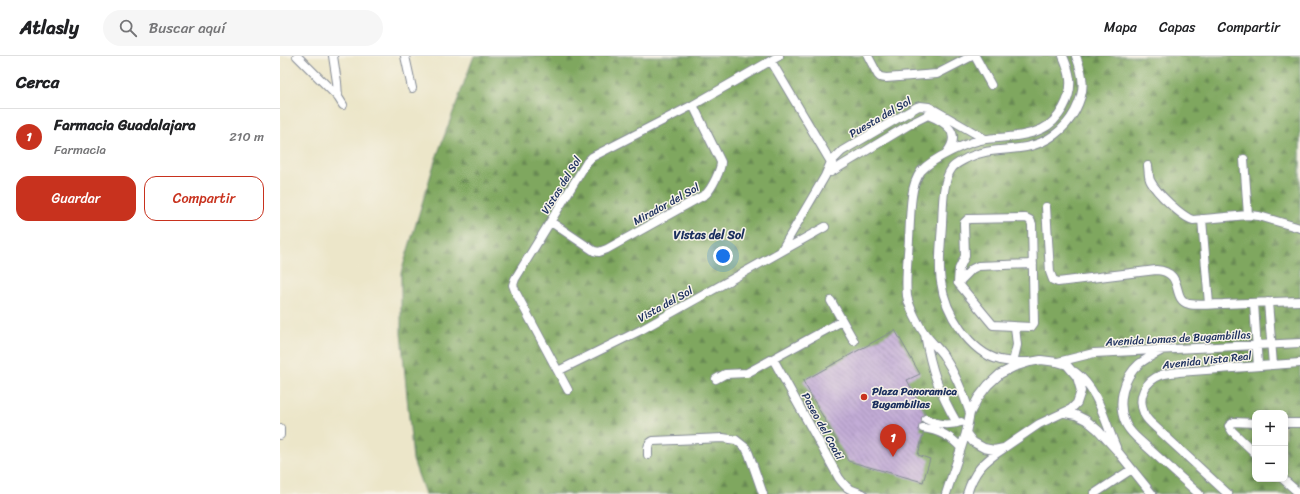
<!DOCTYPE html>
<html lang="es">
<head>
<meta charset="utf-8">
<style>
  :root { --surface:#fff; --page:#f6f6f6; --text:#202124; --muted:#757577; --line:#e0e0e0; --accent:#c8321e }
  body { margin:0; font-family:Sriracha,sans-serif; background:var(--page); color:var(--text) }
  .controls { position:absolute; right:12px; bottom:12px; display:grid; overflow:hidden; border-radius:8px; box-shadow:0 2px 10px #0003 }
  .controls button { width:36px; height:36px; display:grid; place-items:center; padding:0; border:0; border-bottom:1px solid var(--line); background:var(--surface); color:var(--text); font:20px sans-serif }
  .you { position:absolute; left:443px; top:200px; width:14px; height:14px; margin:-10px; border:3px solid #fff; border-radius:50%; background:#1a73e8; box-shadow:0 0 0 6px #1a73e833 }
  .badge { display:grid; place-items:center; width:26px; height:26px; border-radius:50%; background:var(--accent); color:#fff; font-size:13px; font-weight:700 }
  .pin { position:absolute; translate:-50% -33px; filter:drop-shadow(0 1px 2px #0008) }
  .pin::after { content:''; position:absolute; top:21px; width:14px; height:12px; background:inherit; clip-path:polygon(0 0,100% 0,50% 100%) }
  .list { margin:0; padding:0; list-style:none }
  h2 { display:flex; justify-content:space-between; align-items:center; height:52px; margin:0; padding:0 16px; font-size:17px }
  h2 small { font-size:13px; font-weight:400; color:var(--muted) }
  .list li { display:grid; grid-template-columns:26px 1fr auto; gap:12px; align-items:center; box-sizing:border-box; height:56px; padding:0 16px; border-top:1px solid var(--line) }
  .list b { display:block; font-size:15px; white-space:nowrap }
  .list p { margin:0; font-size:13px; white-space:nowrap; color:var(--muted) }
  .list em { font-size:13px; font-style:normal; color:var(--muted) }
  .actions { display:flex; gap:8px; padding:12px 16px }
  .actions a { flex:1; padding:9px 0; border:1px solid var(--accent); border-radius:12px; text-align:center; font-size:14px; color:var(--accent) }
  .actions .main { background:var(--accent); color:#fff }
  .icon { flex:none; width:22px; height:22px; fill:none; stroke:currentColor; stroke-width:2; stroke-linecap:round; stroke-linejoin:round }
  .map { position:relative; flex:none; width:1020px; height:438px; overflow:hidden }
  header { display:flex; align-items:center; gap:24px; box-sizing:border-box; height:56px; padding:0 20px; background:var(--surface); border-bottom:1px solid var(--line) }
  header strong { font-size:19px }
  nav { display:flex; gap:22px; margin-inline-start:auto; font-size:14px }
  .search { width:280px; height:36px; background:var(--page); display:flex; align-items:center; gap:10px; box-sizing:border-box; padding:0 14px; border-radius:22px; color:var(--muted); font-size:15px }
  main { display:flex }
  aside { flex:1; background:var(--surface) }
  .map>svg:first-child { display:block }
</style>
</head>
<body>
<header>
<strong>Atlasly</strong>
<div class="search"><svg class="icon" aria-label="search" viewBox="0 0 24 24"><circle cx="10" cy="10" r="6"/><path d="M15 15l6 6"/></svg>Buscar aquí</div>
<nav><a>Mapa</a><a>Capas</a><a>Compartir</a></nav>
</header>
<main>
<aside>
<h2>Cerca<small></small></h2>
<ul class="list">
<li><span class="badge">1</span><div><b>Farmacia Guadalajara</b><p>Farmacia</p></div><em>210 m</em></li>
</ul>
<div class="actions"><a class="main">Guardar</a><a>Compartir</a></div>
</aside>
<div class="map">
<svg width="1020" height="438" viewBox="0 0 1020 438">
  <defs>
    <pattern id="forest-firs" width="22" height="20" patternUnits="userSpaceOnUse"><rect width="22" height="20" fill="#7fa75f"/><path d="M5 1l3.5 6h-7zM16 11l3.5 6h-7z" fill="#678852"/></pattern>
    <pattern id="building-back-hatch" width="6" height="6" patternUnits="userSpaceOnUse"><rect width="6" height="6" fill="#c2acd6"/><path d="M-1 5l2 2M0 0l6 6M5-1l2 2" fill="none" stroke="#9d8cb1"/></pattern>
  </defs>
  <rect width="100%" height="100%" fill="#f7f3e8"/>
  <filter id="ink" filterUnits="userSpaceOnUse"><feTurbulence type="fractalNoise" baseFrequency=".025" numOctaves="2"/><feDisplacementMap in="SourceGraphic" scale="8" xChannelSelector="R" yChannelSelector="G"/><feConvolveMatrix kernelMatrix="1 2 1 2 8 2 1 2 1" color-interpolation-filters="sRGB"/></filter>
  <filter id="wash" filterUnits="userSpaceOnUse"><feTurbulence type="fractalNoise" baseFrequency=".012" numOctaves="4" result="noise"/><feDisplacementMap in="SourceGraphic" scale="16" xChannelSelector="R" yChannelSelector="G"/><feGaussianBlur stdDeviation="0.9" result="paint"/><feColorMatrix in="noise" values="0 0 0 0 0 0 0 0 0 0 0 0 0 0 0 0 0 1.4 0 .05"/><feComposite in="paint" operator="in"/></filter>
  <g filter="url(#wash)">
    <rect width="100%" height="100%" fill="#ece6c9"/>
    <path fill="url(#forest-firs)" stroke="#4d6b5e" fill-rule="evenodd" d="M194,0H1020V438H145L133,404L121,277V217L155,105ZM975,357H1005V423H975Z"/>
    <g id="blocks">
      <path fill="url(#building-back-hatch)" d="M615,274L640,318L627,324L645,357L640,374L644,375L638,399L650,403L643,426L568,405L523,325Z"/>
    </g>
  </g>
  <g filter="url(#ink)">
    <use href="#blocks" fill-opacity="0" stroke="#848a94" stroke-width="1"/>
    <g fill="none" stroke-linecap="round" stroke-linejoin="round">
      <defs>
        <path id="minor" d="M17,0L58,41L63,49
          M53,0L57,26L58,41
          M125,0L132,32
          M588,0L598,19L600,21L606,22L657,18L692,0
          M695,0L711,29
          M491,5L555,113
          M648,59C666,66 682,77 667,96
          M964,103L968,159
          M868,110C869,115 868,122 871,126C876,136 902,161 913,164L968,159L979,160L1020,172
          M551,116L632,67L648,59
          M766,151L770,216L773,224L778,226L876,214C906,216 890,243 909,248C919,250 933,248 943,248C969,247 994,246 1020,245
          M746,162L750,164L752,168L754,267L751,271L713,269L678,227L679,213L685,200L684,167L688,163Z
          M922,163L929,248
          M271,166L314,195L319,196L327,193L426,138C432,132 441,114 441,106L413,49
          M501,195L545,120L551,106L562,95L637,51L640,50L649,51L705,83
          M678,227L692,213L698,210L753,208
          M551,245L574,285
          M988,246L993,309
          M974,247L978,310
          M645,278C651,314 659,336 677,367
          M881,295C873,299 865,303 859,308C843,322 837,347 845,366C847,372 852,377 856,381L919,438
          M493,303L559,422C568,434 569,433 583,438
          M733,306L737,289L735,271
          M750,306C740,306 729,306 720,304C689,296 665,256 661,226C658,207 661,187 662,168C663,152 662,125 672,112C675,108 682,105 687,102C709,92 724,95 746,91C767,87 785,74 795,55C806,34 804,21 796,0
          M778,306L814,297L1020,287
          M278,315L361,274L545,171
          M795,316C819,334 824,364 836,391
          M436,323L445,318L467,317L562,265
          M288,334L236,237L233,229L235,223L307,106L312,101L413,49L499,0
          M690,357C683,336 675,317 663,299C658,292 651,286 645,278C639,270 629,251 627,240C625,221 628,202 629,183C630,169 630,154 632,140C633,132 636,122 641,115C653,102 689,85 706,83C724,81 745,81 762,73C779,65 792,42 790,23C789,15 786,7 783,0
          M785,357L796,359L806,364L818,374L839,397L872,438
          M646,363C658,369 668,370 681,366
          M975,367L954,366L949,370L952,375L975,397
          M1005,367H1020
          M0,372V379
          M643,372C658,374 671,380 681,392
          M368,399C368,393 367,388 373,385L443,382L456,384L466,392L469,398L483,438
          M1003,423L1020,438
          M666,438L686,377L690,357L698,342L708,329L720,318L734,311L750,306L761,304L777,306L787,309L797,321L801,335L797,347L791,353L759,368L724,392L714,394L704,392L693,386L686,377
          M687,438C694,415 703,406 723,393
          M814,438L852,413
          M948,438L871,367C868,364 865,361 864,357C857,341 865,325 881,319C886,317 893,317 899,316L1020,307"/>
      </defs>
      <use href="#minor" stroke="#848a94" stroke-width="10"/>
      <use href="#minor" stroke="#fff" stroke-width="8"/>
    </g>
  </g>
  <circle fill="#c8321e" stroke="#f7f3e8" stroke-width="1.5" cx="584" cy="341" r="4"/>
  <g text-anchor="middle" stroke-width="3" stroke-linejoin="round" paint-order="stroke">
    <g font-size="11" fill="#1b2f5e" stroke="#f7f3e8">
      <text transform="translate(600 61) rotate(-30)" y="4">Puesta del Sol</text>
      <text transform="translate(281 129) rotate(-58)" y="4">Vistas del Sol</text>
      <text transform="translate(386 148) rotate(-29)" y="4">Mirador del Sol</text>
      <text transform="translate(385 248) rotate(-29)" y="4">Vista del Sol</text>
      <text transform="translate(898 282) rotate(-3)" y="4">Avenida Lomas de Bugambillas</text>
      <text transform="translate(927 304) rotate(-6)" y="4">Avenida Vista Real</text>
      <text transform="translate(543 370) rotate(61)" y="4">Paseo del Coati</text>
    </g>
    <g font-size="11" font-weight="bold" fill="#1b2f5e" stroke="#f7f3e8" text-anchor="start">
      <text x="592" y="339">Plaza Panoramica<tspan x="592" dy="13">Bugambilias</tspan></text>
    </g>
    <g font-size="12" font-weight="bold" fill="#1b2f5e" stroke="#f7f3e8">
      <text x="429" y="183">Vistas del Sol</text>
    </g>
  </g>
</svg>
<div class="controls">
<button>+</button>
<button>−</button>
</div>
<div class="you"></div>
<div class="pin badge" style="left:613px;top:401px">1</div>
</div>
</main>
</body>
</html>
